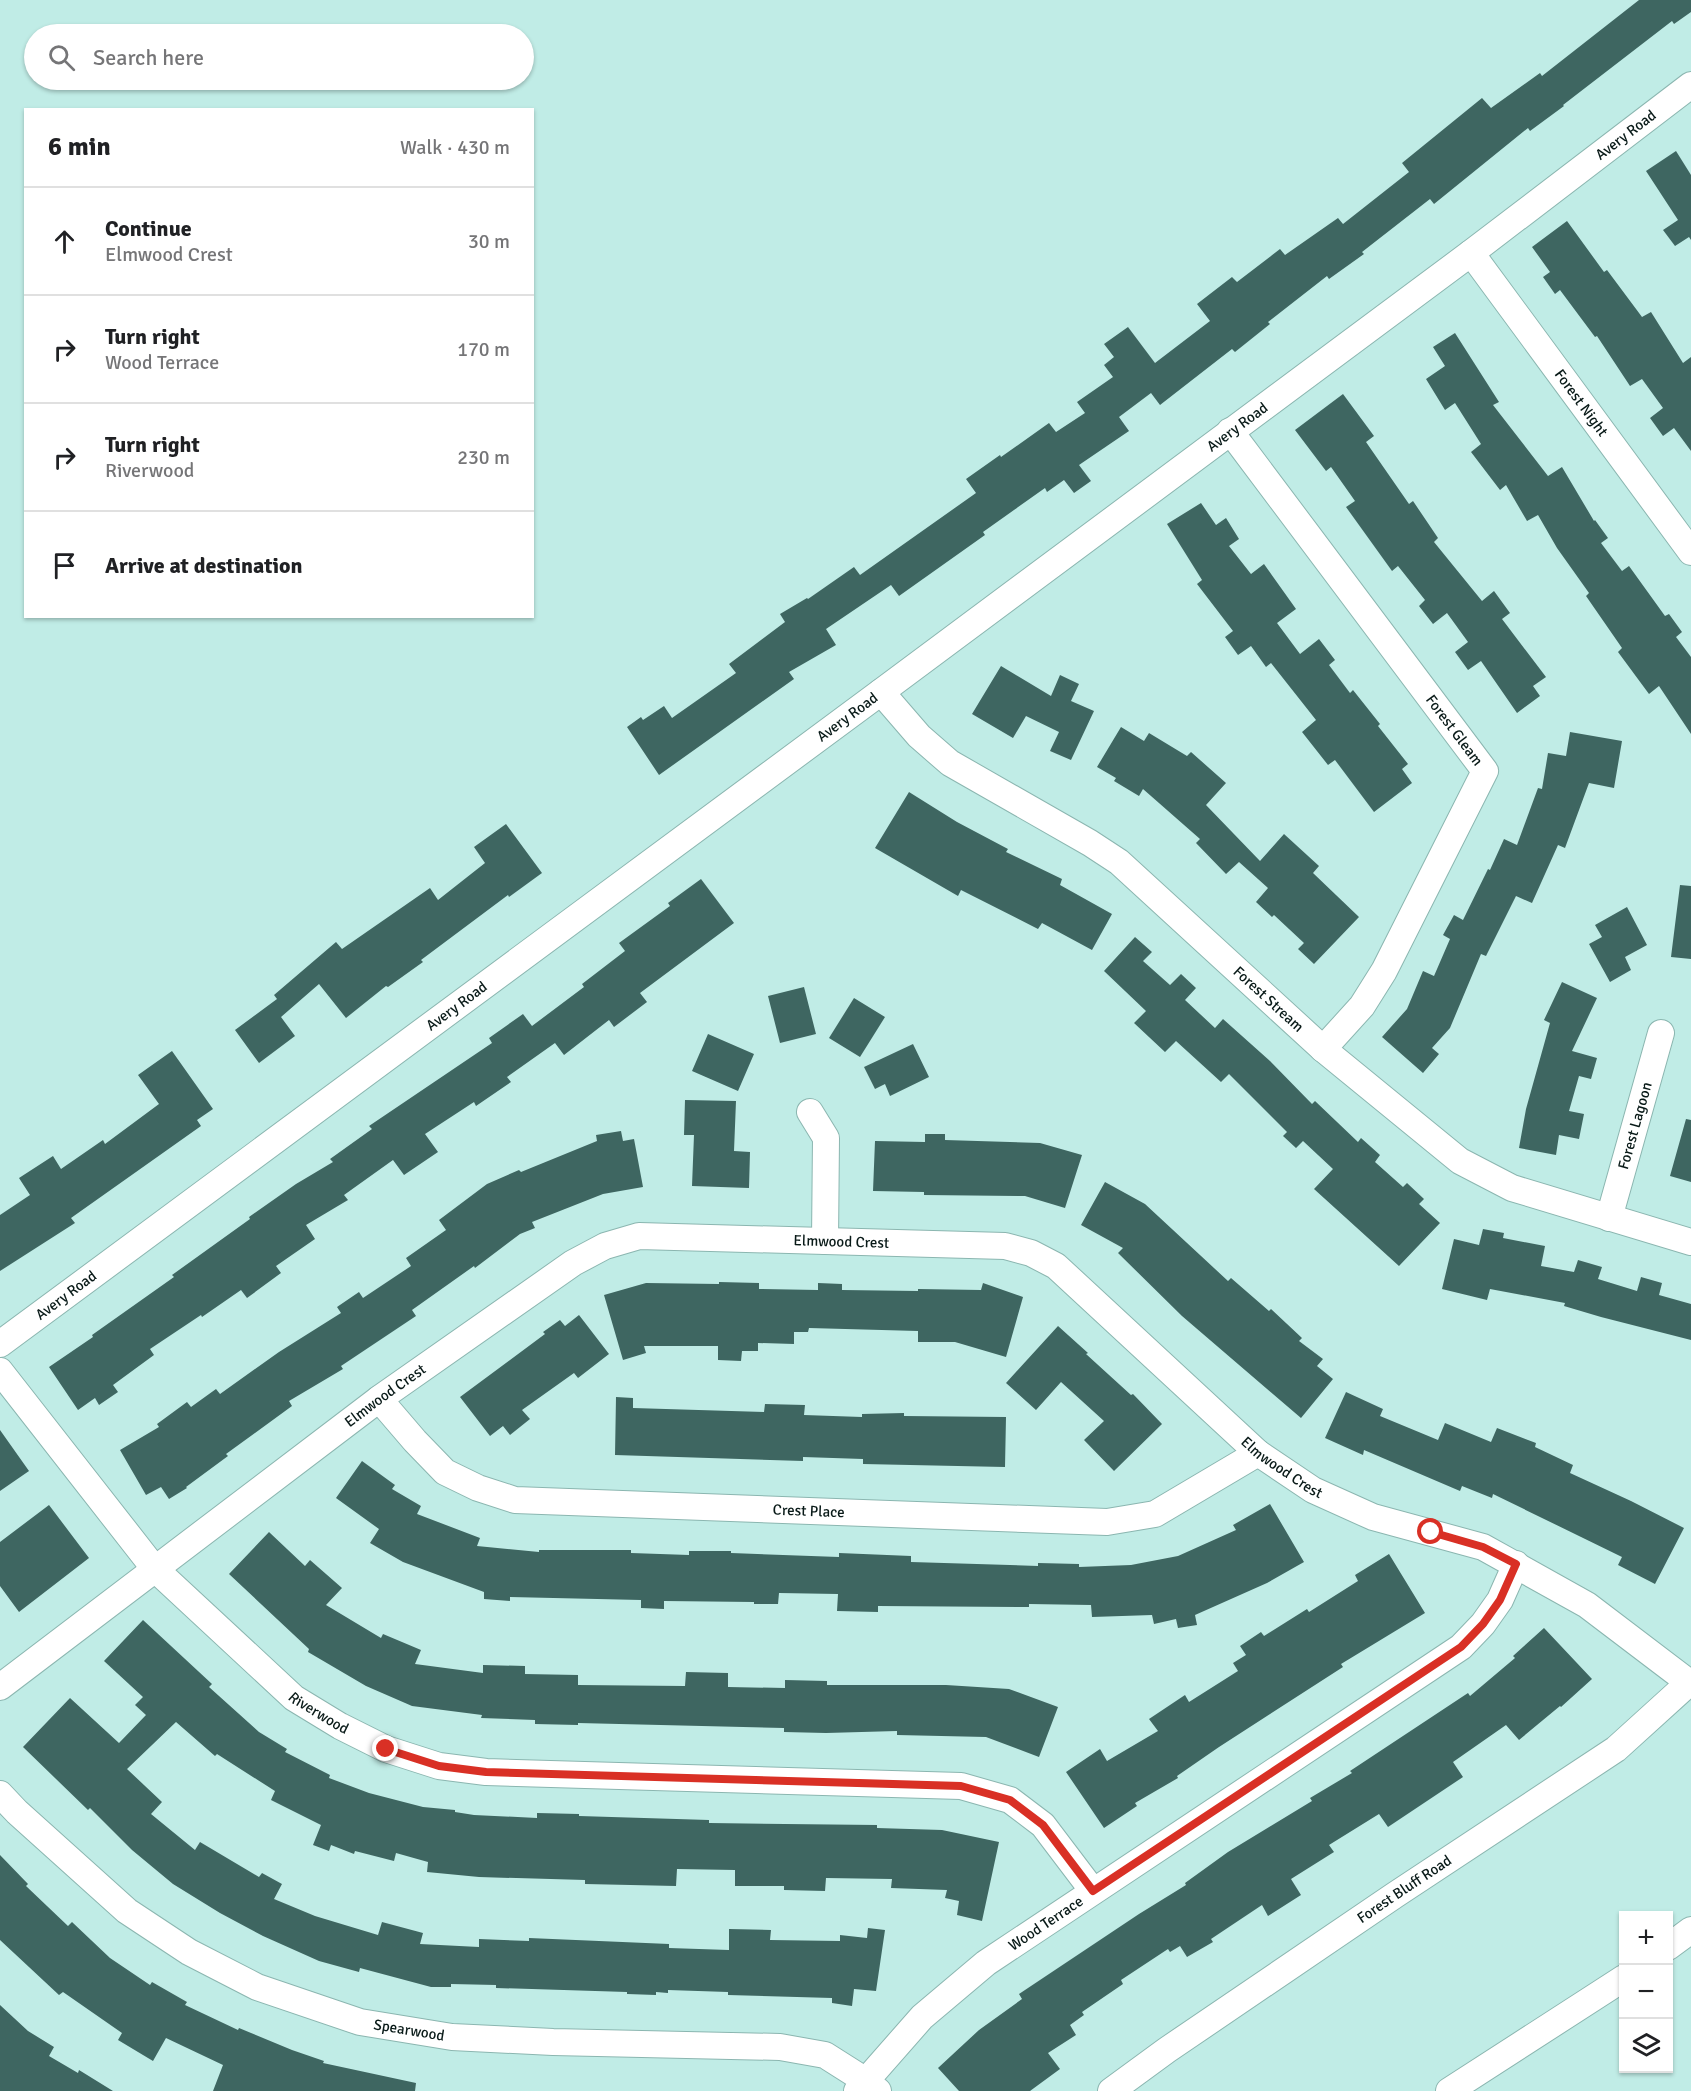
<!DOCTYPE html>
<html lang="en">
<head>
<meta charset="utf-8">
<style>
  :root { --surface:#fff; --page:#f6f6f6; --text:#202124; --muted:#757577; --line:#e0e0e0 }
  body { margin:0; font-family:Signika,sans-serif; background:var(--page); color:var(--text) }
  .controls { position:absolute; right:18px; bottom:18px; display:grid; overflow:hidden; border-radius:0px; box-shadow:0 2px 4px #0004 }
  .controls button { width:54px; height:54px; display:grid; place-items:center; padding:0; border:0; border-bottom:2px solid var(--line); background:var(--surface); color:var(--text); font:30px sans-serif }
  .stop { position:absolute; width:18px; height:18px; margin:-14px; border:4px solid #d93025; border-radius:50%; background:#fff }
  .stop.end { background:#d93025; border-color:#fff; box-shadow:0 2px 6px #0008 }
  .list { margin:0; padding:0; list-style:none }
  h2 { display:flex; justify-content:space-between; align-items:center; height:78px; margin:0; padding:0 24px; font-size:26px }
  h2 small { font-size:20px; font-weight:400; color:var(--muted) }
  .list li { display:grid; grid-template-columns:39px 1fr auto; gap:18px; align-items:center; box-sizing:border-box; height:108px; padding:0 24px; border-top:2px solid var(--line) }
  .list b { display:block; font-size:22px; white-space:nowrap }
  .list p { margin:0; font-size:20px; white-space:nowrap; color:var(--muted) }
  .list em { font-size:20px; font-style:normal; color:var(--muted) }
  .icon { flex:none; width:33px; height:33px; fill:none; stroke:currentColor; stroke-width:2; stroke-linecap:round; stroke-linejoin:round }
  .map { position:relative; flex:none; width:1691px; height:2091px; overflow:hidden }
  .search { position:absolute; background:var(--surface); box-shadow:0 2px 4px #0004; left:24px; top:24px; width:510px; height:66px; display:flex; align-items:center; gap:15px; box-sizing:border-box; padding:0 21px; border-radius:33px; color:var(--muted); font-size:22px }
  .panel { position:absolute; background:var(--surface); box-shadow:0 2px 4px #0004; left:24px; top:108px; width:510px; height:510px; border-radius:0px }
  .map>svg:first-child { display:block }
</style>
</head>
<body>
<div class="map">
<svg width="1691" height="2091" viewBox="0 0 1691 2091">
  <rect width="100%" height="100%" fill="#c0ece6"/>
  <path fill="#3e6661" d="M1639,0H1691V12L1674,24L1672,21L1563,105L1564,106L1530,131L1528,128L1434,204L1430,199L1362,252L1364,254L1329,279L1327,276L1268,322L1270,324L1235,352L1232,349L1160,405L1151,393L1119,417L1129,431L1079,465L1091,481L1074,493L1064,480L1047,492L1045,488L983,532L985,535L899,596L891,585L826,629L836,645L789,672L794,679L659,775L627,727L641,717L643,720L664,706L672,718L736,673L729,664L785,622L780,614L807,598L808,599L854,567L860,575L976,493L966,479L1000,455L1001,457L1049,423L1056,432L1085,413L1077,402L1113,377L1104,365L1114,357L1104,344L1128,327L1155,363L1210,321L1197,304L1232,277L1237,282L1280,249L1285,255L1338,218L1343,224L1409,172L1402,163L1482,98L1491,108L1540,73L1542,76Z
    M1676,151L1691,175V240L1689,237L1675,246L1663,230L1678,220L1646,171Z
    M1567,221L1604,272L1607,270L1642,317L1651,312L1683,363L1691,357V451L1674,428L1663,436L1650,418L1663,408L1642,379L1630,386L1597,336L1595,337L1560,290L1555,294L1543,277L1550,272L1532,247Z
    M1455,333L1499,402L1493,405L1548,476L1562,467L1594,521L1595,520L1608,538L1601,543L1622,571L1629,566L1665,616L1669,614L1682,632L1676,637L1691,657V734L1659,686L1649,694L1618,652L1622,648L1586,596L1589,593L1557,548L1538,515L1527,521L1506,485L1500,490L1471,452L1481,444L1455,403L1445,410L1426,379L1445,366L1433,347Z
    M1343,394L1374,436L1366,442L1409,504L1413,501L1438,538L1434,542L1482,601L1494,591L1510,613L1502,619L1546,677L1533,686L1540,696L1517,713L1481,661L1468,670L1455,652L1468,642L1447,613L1433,624L1419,606L1425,600L1398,566L1392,571L1346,507L1355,501L1331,467L1326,471L1295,430Z
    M1201,503L1216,525L1226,518L1239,539L1229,546L1251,574L1264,564L1296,609L1277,623L1300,654L1319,639L1335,660L1329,665L1350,693L1353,690L1380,724L1378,726L1408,764L1402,769L1412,783L1374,812L1335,760L1328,765L1302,732L1316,720L1271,663L1266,667L1251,646L1238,655L1225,637L1233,631L1197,584L1202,580L1167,524Z
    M1001,666L1051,696L1060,675L1079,684L1071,701L1094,711L1071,760L1050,751L1059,732L1026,716L1013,738L972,714Z
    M1121,727L1144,741L1149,733L1187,756L1191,752L1226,783L1206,805L1260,861L1284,834L1319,866L1313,873L1359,917L1314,964L1298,949L1304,943L1274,915L1272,917L1256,902L1268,888L1239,862L1226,874L1196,843L1200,839L1143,789L1139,796L1114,781L1116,778L1097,767Z
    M1570,732L1622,741L1614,788L1589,783L1565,848L1558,845L1532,903L1516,896L1486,956L1481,954L1450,1028L1432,1048L1439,1054L1423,1073L1382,1037L1407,1009L1423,971L1434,976L1450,939L1443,935L1454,915L1463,920L1488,869L1490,870L1504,839L1517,845L1538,788L1542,789L1548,753L1566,756Z
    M909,792L957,822L1008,849L1006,852L1062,879L1060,885L1112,914L1092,950L1042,923L1038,929L961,890L958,896L875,848Z
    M506,824L542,873L509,897L508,895L421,960L423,962L388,987L386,986L346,1018L319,984L281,1017L295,1036L259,1063L235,1030L277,999L274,995L336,942L342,949L430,888L438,900L485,863L474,847Z
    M701,879L734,923L640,993L647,1002L614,1027L609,1020L564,1055L555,1043L507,1077L511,1082L476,1106L474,1102L425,1134L438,1152L404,1175L393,1160L344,1195L348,1200L306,1225L315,1239L276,1266L281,1273L247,1298L241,1290L202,1317L201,1315L150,1349L154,1355L113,1385L118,1392L99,1405L95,1398L78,1410L49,1367L93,1337L92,1335L174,1277L172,1275L250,1219L249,1217L296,1184L333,1162L330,1159L372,1129L369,1126L492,1043L489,1038L523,1014L532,1026L584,987L582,984L625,951L619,943L670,906L668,903Z
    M1680,885L1691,886V959L1671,957Z
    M1627,907L1647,945L1625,957L1631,970L1610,982L1589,944L1602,937L1595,925Z
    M1135,937L1152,952L1143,961L1170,985L1181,974L1196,988L1185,1000L1215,1028L1223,1019L1270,1061L1312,1104L1315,1101L1358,1142L1361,1138L1380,1155L1375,1162L1403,1187L1407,1183L1424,1199L1419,1204L1440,1223L1399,1266L1314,1189L1333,1169L1303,1141L1296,1148L1283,1136L1287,1132L1229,1074L1221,1082L1176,1041L1165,1052L1134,1023L1146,1011L1104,971Z
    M1562,982L1597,998L1572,1051L1597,1058L1591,1079L1579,1076L1569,1111L1584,1114L1579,1139L1559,1135L1556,1155L1519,1148L1526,1109L1550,1023L1544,1020Z
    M804,987L816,1034L780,1043L768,996Z
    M854,998L885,1017L860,1057L829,1038Z
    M708,1034L754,1054L738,1091L692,1071Z
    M913,1044L929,1077L890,1096L885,1084L875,1089L864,1067Z
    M172,1051L213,1109L197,1120L201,1126L71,1218L75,1223L0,1271V1215L30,1195L19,1178L53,1156L61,1169L103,1140L105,1144L159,1104L138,1075Z
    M685,1100L736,1101L734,1151L750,1152L749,1188L692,1186L694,1135H684Z
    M1686,1119L1691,1120V1182L1670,1176Z
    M621,1131L623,1141L634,1139L643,1187L603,1194L532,1222L535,1228L520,1234L475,1268L474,1266L412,1310L416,1316L341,1366L343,1369L289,1401L292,1406L226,1454L228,1456L186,1487L187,1488L169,1499L161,1487L146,1495L120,1450L159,1427L157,1424L187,1402L191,1407L216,1389L220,1394L279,1352L341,1313L337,1307L359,1292L363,1298L411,1266L406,1258L446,1230L439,1220L487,1184L519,1170L521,1172L597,1141L596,1135Z
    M925,1134H945V1140L1040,1143L1082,1155L1065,1208L1025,1196L924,1195V1192L873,1191L875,1141L925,1142Z
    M1105,1182L1145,1204L1228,1281L1231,1278L1269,1311L1271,1309L1302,1338L1299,1341L1323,1359L1317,1366L1333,1379L1301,1418L1182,1316L1118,1253L1123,1248L1081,1225Z
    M1483,1229L1504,1233L1503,1238L1545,1246L1541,1266L1574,1272L1578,1260L1602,1267L1598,1279L1637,1291L1641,1277L1662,1283L1659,1295L1691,1304V1340L1601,1317L1564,1306L1565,1303L1490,1289L1487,1300L1442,1289L1454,1239L1479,1245Z
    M719,1282L759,1283V1289L818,1290V1283L842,1284V1290L918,1291V1289L981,1290L983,1283L1023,1297L1006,1357L955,1342H918V1331L809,1328L808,1332H794V1344L758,1343V1351H742L741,1361L718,1360V1346H644L646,1353L623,1360L604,1295L646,1283L719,1284Z
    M579,1315L609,1354L578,1378L574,1373L522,1410L530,1419L510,1435L503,1426L490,1436L460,1397L545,1334L543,1332L560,1320L565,1326Z
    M1058,1326L1088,1353L1086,1354L1131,1395L1133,1394L1162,1424L1114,1471L1084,1440L1104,1421L1061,1382L1036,1410L1006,1383Z
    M1346,1392L1383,1409L1380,1416L1438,1440L1445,1423L1491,1442L1497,1428L1536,1443L1535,1447L1573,1465L1570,1473L1631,1501L1684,1528L1655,1584L1618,1565L1622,1557L1493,1494L1492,1498L1462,1486L1460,1491L1364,1450L1363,1455L1325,1438Z
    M616,1397L633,1398V1408L764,1412L765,1404L805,1405L804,1415L862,1417V1414L904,1413V1416L1006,1417L1005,1467L863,1464V1459L803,1457V1461L615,1455Z
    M0,1430L29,1471L0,1491Z
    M362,1461L395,1485L392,1489L421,1506L417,1514L480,1538L477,1546L539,1552V1550H631V1553L689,1555V1551H731V1553L839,1557V1553L911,1556V1562L1038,1566V1563L1079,1564V1567L1131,1565L1178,1556L1236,1530L1233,1525L1270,1504L1304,1562L1267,1583L1195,1615L1197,1625L1178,1628L1176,1619L1154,1624L1152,1615L1092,1617L1091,1605L1029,1604V1607L878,1606V1612L837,1611L838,1594L779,1593L778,1604H754V1602L664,1601V1609L641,1608V1600L510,1597V1601L484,1599V1592L403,1562L370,1543L379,1529L336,1498Z
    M49,1505L89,1558L19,1612L0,1586V1542Z
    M269,1532L305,1566L310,1560L342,1588L326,1605L381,1638L383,1634L421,1650L415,1664L483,1673V1665L525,1666V1674L578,1675V1685L685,1686L686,1672L728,1673V1687L785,1688V1680L827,1681V1685H946L1009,1689L1058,1707L1039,1757L986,1737L897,1735V1731L826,1733L784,1732V1728L578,1723V1725L535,1724V1720L481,1718L482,1715L412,1706L366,1686L308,1652L309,1649L229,1574Z
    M1389,1554L1425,1613L1341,1664L1343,1667L1219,1747L1177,1776L1178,1778L1135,1803L1137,1806L1104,1828L1066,1772L1100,1749L1107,1761L1158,1731L1149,1719L1185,1695L1189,1702L1238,1671L1233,1663L1246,1655L1240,1646L1261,1632L1264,1636L1307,1609L1309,1612L1358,1581L1355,1575Z
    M143,1620L212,1684L209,1687L259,1732L287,1749L285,1752L330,1775L329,1778L369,1793L423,1807L455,1810V1812L474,1815L537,1818V1813L579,1814V1816L709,1820V1823L877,1825V1828L942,1830L999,1842L982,1921L957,1915L959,1901L945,1898L947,1890L891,1888L892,1879L826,1878L825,1891L784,1890V1886H735V1870L677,1869L676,1886L585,1884V1880L479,1877L427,1872L428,1862L396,1853L394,1861L355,1851L354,1854L331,1845L329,1851L313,1845L321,1825L271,1800L275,1791L217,1754L215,1756L176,1722L127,1769L162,1802L151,1814L195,1850L200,1842L259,1877L262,1873L282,1884L274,1899L315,1916L378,1935L382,1922L423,1933L420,1944L479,1947V1939L529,1941V1938L669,1944V1948L729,1950V1929L771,1930L770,1940L840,1941V1935L867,1938L868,1928L885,1930L876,1991L854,1989L852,2006L832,2003V1998L728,1995V1992L668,1990V1993L656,1992V1995L627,1994V1992L496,1988V1985L451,1984V1987H431L360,1968L359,1972L319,1961L263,1936L220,1913L173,1884L132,1850L90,1808L88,1810L23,1747L70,1698L119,1743L146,1715L135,1705L143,1697L104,1661Z
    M1544,1628L1592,1679L1561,1707L1560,1706L1519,1740L1506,1725L1453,1762L1463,1777L1388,1827L1379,1814L1329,1845L1334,1852L1291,1879L1301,1895L1268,1916L1262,1905L1211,1939L1213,1942L1187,1957L1180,1946L1170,1952L1168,1949L1121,1980L1123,1984L1082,2012L1084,2015L1070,2025L1076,2035L1048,2053L1060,2069L1030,2091H959L938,2068L979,2030L1022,1999L1019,1994L1139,1914L1186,1885L1185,1883L1228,1852L1312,1801L1310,1798L1352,1773L1350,1771L1468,1693L1470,1696L1515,1658L1513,1656Z
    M0,1855L28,1884L26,1886L68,1926L72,1922L110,1958L150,1985L152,1982L187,2002L185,2005L238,2030L239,2028L292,2050L324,2061L323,2063L416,2083L415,2091H213L223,2065L166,2038L153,2061L118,2040L122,2033L63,1992L59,1995L0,1940Z
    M0,2005L28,2031L54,2047L49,2056L78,2073L79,2070L113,2091H0Z"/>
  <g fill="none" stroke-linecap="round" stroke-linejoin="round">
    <defs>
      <g id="minor">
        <path id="s1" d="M1471,253L1691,552"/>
        <path id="s2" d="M1230,431L1485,771L1384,971L1362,1006L1323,1049"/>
        <path id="s3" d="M881,692L919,736L950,763L1090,843L1119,862L1323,1049L1460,1161L1512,1188L1691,1242"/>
        <path d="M810,1112L826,1138L825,1241"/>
        <path id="s4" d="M1609,1218L1661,1033"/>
        <path id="s5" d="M0,1344L881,692L1471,253L1691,85"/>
        <path id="s6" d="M0,1371L154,1568L294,1698L340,1726L386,1749L439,1766L486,1772L961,1786L1010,1800L1043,1825L1093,1891"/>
        <path id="s7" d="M379,1399L415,1441L445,1472L478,1488L515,1500L1107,1522L1155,1514L1258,1453"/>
        <path id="s8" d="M0,1687L379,1399L573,1263L605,1246L639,1236L1005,1246L1031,1253L1056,1266L1258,1453L1313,1490L1373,1517L1483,1547L1587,1605L1691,1684"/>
        <path id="s9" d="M0,1794L17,1812L127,1911L189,1952L257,1987L360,2022L452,2037L553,2042L780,2047L825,2055L866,2081L878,2091"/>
        <path d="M1668,1947L1691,1930"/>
        <path id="s10" d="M857,2091L922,2017L986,1963L1461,1647L1483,1624L1500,1600L1516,1564"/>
        <path id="s11" d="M1111,2091L1167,2050L1395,1895L1616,1749L1691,1681"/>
        <path d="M1449,2091L1624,1978"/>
      </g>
    </defs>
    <use href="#minor" stroke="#8bb6b0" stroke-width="28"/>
    <use href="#minor" stroke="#fff" stroke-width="26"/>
  </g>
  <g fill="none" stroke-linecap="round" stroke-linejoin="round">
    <path stroke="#d93025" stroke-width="8" d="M386,1749L439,1766L486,1772L961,1786L1010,1800L1043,1825L1093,1891L1461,1647L1483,1624L1500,1600L1516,1564L1483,1547L1431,1532"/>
  </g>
  <g text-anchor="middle" stroke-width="6" stroke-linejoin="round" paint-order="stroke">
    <g font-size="15" fill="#091a18" stroke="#fff">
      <text dy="5" stroke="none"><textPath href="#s5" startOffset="2026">Avery Road</textPath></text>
      <text dy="5" stroke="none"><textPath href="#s1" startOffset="186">Forest Night</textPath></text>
      <text dy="5" stroke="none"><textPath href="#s5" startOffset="1540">Avery Road</textPath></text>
      <text dy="5" stroke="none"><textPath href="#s5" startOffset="1054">Avery Road</textPath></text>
      <text dy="5" stroke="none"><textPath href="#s2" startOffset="374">Forest Gleam</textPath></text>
      <text dy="5" stroke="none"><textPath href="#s3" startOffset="498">Forest Stream</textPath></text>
      <text dy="5" stroke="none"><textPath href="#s5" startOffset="568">Avery Road</textPath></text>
      <text dy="5" stroke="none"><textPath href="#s4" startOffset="96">Forest Lagoon</textPath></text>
      <text dy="5" stroke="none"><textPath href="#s8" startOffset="987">Elmwood Crest</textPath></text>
      <text dy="5" stroke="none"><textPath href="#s5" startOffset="82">Avery Road</textPath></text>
      <text dy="5" stroke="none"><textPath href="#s8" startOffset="483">Elmwood Crest</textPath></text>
      <text dy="5" stroke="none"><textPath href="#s8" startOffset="1509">Elmwood Crest</textPath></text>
      <text dy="5" stroke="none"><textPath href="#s7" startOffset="468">Crest Place</textPath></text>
      <text dy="5" stroke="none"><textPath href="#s6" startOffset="470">Riverwood</textPath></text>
      <text dy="5" stroke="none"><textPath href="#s11" startOffset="356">Forest Bluff Road</textPath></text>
      <text dy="5" stroke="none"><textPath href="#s10" startOffset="254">Wood Terrace</textPath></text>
      <text dy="5" stroke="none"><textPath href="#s9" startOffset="482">Spearwood</textPath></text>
    </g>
  </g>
</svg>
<div class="controls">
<button>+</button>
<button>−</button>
<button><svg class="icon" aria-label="layers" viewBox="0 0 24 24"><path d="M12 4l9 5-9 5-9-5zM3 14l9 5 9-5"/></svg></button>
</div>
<div class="stop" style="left:1431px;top:1532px"></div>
<div class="stop end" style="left:386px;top:1749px"></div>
<div class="search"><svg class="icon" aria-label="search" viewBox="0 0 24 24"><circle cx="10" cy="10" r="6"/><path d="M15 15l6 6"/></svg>Search here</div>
<section class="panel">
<h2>6 min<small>Walk · 430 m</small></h2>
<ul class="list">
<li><svg class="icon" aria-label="ahead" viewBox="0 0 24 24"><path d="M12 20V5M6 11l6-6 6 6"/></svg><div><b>Continue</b><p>Elmwood Crest</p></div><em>30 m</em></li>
<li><svg class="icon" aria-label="right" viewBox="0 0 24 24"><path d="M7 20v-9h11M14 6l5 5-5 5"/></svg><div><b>Turn right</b><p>Wood Terrace</p></div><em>170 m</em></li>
<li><svg class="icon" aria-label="right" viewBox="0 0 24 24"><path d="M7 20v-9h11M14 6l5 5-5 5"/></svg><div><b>Turn right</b><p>Riverwood</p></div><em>230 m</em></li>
<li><svg class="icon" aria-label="arrive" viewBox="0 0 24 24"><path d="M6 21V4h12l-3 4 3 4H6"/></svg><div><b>Arrive at destination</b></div></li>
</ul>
</section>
</div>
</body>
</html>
